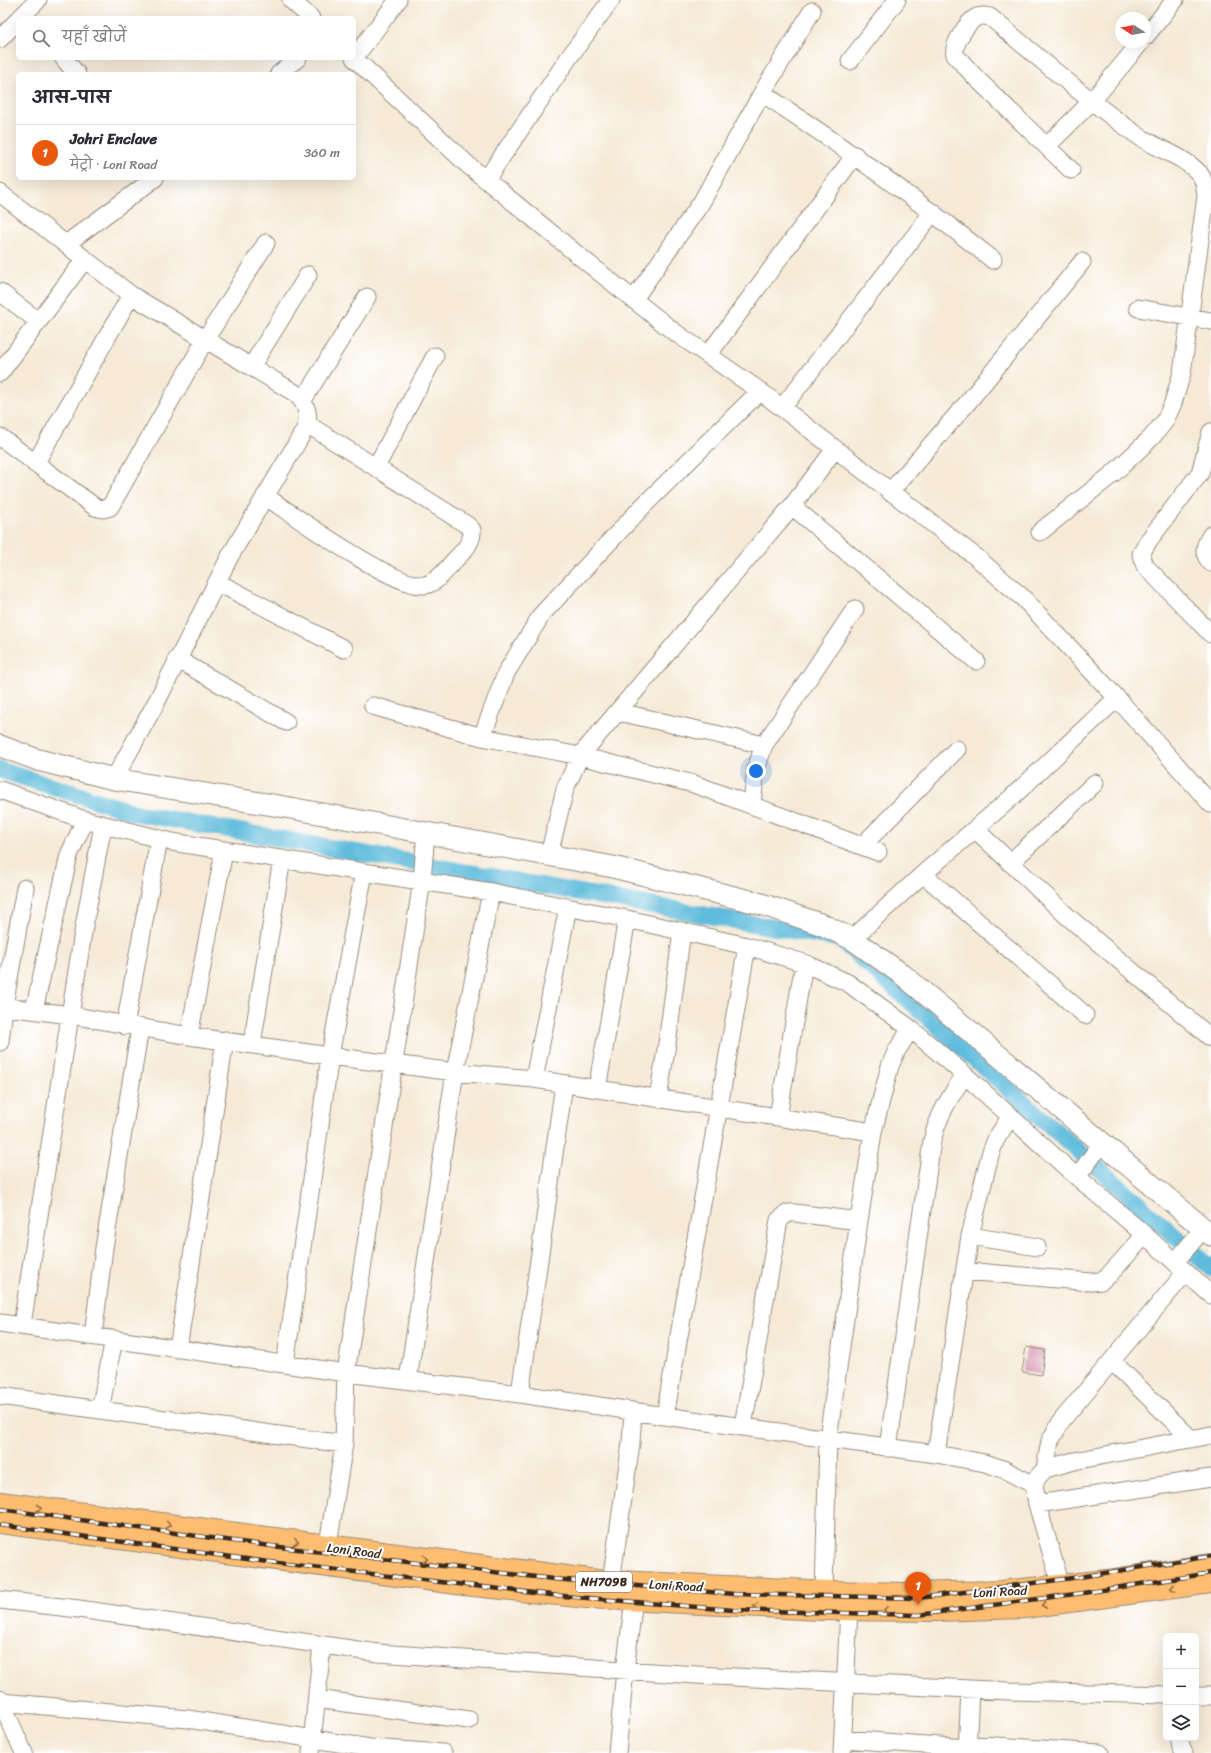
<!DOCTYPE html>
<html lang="hi">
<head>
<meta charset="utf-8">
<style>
  :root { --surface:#fff; --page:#f2f2f3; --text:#2b2b33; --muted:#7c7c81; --line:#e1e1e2; --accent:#ea580c }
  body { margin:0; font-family:Sriracha,"Playpen Sans Deva",sans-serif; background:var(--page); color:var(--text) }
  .controls { position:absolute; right:12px; bottom:12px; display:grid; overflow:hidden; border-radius:6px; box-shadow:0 4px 16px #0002 }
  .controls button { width:36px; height:36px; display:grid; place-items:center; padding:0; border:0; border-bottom:1px solid var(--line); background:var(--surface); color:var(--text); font:20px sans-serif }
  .compass { position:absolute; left:1115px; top:12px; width:36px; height:36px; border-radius:50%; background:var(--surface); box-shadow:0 4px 16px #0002; rotate:281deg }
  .you { position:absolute; left:756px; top:771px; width:14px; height:14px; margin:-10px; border:3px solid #fff; border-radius:50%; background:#1a73e8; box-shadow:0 0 0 6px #1a73e833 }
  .badge { display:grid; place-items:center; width:26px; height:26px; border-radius:50%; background:var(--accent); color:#fff; font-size:13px; font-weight:700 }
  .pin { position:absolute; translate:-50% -33px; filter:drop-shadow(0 1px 2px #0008) }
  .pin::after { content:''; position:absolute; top:21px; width:14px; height:12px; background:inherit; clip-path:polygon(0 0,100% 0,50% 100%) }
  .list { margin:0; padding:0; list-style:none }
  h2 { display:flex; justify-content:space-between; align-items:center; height:52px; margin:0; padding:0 16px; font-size:17px }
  h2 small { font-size:13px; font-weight:400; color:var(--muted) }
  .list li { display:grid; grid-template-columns:26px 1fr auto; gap:12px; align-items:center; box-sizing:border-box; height:56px; padding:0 16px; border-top:1px solid var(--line) }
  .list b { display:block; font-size:15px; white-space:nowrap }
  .list p { margin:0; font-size:13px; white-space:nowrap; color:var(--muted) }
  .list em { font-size:13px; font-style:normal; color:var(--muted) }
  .icon { flex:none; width:22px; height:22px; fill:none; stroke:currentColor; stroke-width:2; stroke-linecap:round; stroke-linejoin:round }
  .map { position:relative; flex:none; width:1211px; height:1753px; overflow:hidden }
  .search { position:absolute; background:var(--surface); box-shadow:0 4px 16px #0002; left:16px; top:16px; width:340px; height:44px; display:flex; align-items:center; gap:10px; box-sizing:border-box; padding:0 14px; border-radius:6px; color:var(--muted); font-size:15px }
  .panel { position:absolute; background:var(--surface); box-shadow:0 4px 16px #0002; left:16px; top:72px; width:340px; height:108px; border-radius:6px }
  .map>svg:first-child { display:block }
</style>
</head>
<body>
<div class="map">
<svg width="1211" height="1753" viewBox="0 0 1211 1753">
  <rect width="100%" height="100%" fill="#fff"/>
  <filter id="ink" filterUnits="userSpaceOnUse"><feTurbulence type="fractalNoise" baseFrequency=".025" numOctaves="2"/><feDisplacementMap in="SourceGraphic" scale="8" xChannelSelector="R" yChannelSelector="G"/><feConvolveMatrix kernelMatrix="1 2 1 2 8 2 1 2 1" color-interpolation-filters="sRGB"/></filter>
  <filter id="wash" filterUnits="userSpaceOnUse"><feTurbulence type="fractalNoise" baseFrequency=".012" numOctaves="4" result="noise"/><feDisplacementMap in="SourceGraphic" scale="16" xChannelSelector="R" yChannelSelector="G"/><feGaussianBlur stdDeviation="0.9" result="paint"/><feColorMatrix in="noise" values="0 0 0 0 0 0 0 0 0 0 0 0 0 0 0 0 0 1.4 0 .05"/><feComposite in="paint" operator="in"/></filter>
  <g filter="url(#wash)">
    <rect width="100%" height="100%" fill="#f6ead7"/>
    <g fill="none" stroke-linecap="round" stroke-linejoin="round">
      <path stroke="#5ebcdc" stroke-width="17" d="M0,770L136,813L839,939L1211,1268"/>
    </g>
    <g id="blocks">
      <path fill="#d495b1" d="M1026,1347L1045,1350L1041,1375L1022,1372Z"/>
    </g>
  </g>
  <g filter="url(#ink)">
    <use href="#blocks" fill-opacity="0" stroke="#988a7a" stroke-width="1"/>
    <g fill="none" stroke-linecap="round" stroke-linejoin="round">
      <defs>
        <path id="minor" d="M291,0L311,18
          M20,18L38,0
          M1145,37L1175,0
          M0,39L18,20
          M354,58L468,165L589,264L673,331L760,391L976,557L1023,598L1117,698L1211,804
          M354,58L398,0
          M64,59L77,74
          M850,61L897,0
          M279,74L298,58
          M762,93C842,146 918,200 993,260
          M1047,146L1092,101L1141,42
          M486,180L570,56L611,0
          M0,193L131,295L295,393C307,404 311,416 304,431L230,556L157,701L114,779
          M66,244L155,178
          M0,292L38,321
          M634,299L701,203L762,93L812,11
          M1138,308L1211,321
          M708,355L855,155
          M251,367L308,275
          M0,373L85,259
          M303,400L367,297
          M782,408L933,212
          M1211,432L1200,473L1149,540L1141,554L1145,566L1211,634
          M0,437L95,507L103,509L110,507L205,340L266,243
          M35,464L131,295
          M376,467L435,356
          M890,492L968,402L1082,262
          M265,496C292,514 396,589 424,585C436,584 445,571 452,563C461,553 473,544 472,530L467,525L307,424
          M792,506L976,661
          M1040,532L1115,472L1151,438L1165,421L1173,403L1182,373L1206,196C1205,188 1205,180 1199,173C1182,155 1157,149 1137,135C1086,99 1038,57 990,17C985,16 982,15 977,17C968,21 952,45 955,55L976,78L1071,170
          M1211,535C1204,546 1202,553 1211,563
          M217,582L344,649
          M177,659L286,722
          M373,706L482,737L580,756L694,784L878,852
          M619,712L764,745
          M482,737L506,673L542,614L643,506L760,391
          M0,790L85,820L172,842L491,892L627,919L747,946L804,963L848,983L911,1029L965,1075L1069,1170L1145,1235L1211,1295
          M752,804L756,769L764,745L855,609
          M975,829L1067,916L1211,1038
          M862,846L957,749
          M549,855L565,789L580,756L792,506L835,449
          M1010,863L1095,783
          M923,874L1085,1015
          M852,939L923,874L1011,798L1117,698
          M0,1006L70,1015L189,1036L330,1056L455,1072L534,1079L873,1132
          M34,1010L69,855L85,820
          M125,1026L159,839
          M189,1036L224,851
          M0,1042L4,1006L25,888
          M252,1044L282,859
          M534,1079L568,907
          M597,1089L627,919
          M658,1098L667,1044L682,931
          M778,1117L804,963
          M1077,1177L1102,1143
          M970,1236L1037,1247
          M1175,1262L1204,1228
          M965,1271L1091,1282L1101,1281L1109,1275L1145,1235
          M0,1323L346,1373L520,1394L665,1416L936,1454L985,1463L1003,1469L1034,1485
          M22,1325L84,926L103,825
          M93,1336L104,1248L140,1028
          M114,1339L100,1410L344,1444
          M178,1349L225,1040
          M1112,1361L1191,1439
          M285,1364L330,1056L364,872
          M408,1380L455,1072L491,892
          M520,1394L564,1084
          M0,1396L100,1410
          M665,1416L747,946
          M743,1426L779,1220L788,1213H795L859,1221
          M888,1448L932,1141C938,1116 950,1096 965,1075
          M936,1454L970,1236L990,1155L996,1139L1011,1116
          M1045,1469L1050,1441L1062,1420L1186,1272
          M1037,1504L1211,1478
          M326,1557L344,1444L346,1373L422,881L426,832
          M611,1582L631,1443L633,1411
          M1061,1586L1037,1504L1034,1485L1037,1478L1045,1469L1074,1461L1211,1435
          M824,1592L828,1438L859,1221L873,1132L890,1066L897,1050L911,1029
          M0,1600L79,1609L378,1653L696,1675L1009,1691L1166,1695
          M1196,1696H1211
          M0,1699L24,1753
          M317,1699L469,1720
          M1,1702L188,1719L370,1748L443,1753
          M1178,1738L1184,1753
          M843,1739L967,1748
          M967,1744L1100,1753
          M311,1753L322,1645
          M617,1753L625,1670L634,1599
          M842,1753L849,1609
          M967,1753L970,1689"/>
        <path id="tertiary" d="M0,746L38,760L114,779L279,806L613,867L758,903L823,925L852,939L903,975L1211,1235"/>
        <path id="trunk" d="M0,1503L597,1581L831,1592L904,1594L1001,1592L1107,1581L1211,1565
          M0,1522L464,1584L587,1597L819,1609L937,1610L1024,1607L1211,1582"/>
      </defs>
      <use href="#minor" stroke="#988a7a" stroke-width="19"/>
      <use href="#tertiary" stroke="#988a7a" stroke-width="23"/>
      <use href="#trunk" stroke="#988a7a" stroke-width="24"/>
      <use href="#minor" stroke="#fff" stroke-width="17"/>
      <use href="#tertiary" stroke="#fff" stroke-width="21"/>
      <use href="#trunk" stroke="#fcbd6f" stroke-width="22"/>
      <defs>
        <path id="rail" d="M0,1509L263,1545L553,1579L734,1594L918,1598L1080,1577L1211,1556
          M0,1525L261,1561L551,1595L733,1610L918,1615L1083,1593L1211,1573"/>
      </defs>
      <use href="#rail" stroke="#3b2a1e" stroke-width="4.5"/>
      <use href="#rail" stroke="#fff" stroke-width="3" stroke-dasharray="9" stroke-linecap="butt"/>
    </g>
    <defs><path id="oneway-chevron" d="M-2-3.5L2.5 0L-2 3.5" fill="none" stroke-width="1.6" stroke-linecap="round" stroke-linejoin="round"/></defs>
    <g stroke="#926c42">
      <use href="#oneway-chevron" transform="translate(39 1508) rotate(7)"/>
      <use href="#oneway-chevron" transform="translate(168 1525) rotate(7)"/>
      <use href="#oneway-chevron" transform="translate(296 1542) rotate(7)"/>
      <use href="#oneway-chevron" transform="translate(425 1559) rotate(7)"/>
      <use href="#oneway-chevron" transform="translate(1173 1588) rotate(171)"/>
      <use href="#oneway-chevron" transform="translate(1044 1605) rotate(173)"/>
      <use href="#oneway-chevron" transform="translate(756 1606) rotate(-177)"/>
      <use href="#oneway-chevron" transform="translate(886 1610) rotate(-179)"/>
    </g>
  </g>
  <g text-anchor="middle" stroke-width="4" stroke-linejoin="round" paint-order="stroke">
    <rect fill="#fff" stroke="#766a62" stroke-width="1" x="576" y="1572" width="56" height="20" rx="3"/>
    <g font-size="12" font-weight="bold" fill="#3b2a1e">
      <text x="604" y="1586">NH709B</text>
    </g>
    <g font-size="13" fill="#3b2a1e" stroke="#fff">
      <text transform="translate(354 1550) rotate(7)" y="5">Loni Road</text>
      <text transform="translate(676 1585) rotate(3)" y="5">Loni Road</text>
      <text transform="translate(1000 1591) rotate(-3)" y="5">Loni Road</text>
    </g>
  </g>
</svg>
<div class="controls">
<button>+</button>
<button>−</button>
<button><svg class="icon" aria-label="layers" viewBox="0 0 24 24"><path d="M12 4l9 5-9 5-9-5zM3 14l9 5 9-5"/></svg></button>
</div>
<svg class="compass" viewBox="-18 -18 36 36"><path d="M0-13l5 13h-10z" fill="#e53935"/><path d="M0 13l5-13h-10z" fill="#7c7c81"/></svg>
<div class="you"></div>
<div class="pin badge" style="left:918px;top:1605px">1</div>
<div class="search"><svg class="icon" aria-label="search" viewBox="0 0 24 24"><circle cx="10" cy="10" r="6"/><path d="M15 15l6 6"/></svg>यहाँ खोजें</div>
<section class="panel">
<h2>आस-पास<small></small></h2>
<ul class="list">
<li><span class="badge">1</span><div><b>Johri Enclave</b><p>मेट्रो · Loni Road</p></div><em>360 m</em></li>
</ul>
</section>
</div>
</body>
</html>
